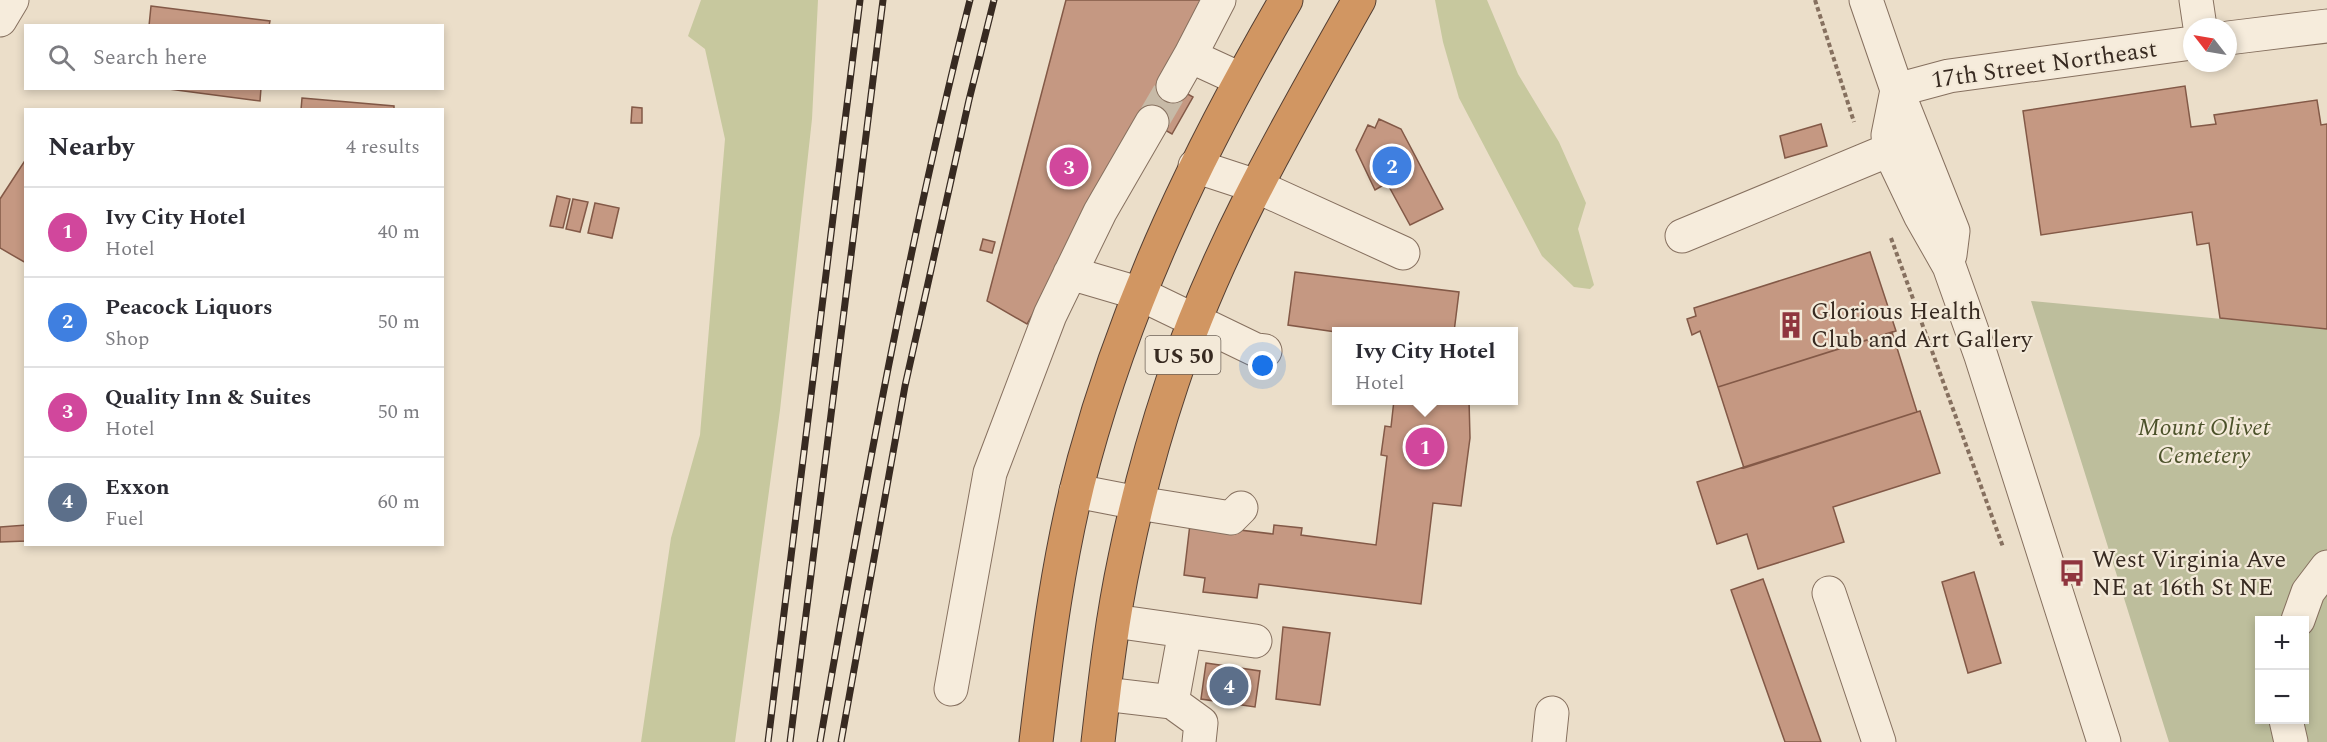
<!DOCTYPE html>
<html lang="en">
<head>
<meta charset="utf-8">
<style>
  :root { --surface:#fff; --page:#f2f2f3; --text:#2b2b33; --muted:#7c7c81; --line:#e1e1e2; --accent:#8f353e }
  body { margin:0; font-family:Spectral,serif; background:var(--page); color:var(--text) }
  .controls { position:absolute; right:18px; bottom:18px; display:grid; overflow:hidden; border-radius:0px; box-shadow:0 3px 9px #0003 }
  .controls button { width:54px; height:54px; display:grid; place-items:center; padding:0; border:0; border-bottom:2px solid var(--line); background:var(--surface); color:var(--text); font:30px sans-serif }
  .compass { position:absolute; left:2183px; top:18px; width:54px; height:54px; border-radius:50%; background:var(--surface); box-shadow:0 3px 9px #0003; rotate:301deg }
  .you { position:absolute; left:1263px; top:366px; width:21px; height:21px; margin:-15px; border:4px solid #fff; border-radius:50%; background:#1a73e8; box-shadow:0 0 0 9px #1a73e833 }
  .badge { display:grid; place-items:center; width:39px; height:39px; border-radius:50%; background:var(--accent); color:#fff; font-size:20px; font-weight:700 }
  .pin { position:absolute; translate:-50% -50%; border:3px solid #fff; box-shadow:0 2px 6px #0006 }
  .popup { position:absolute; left:1332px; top:327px; width:186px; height:78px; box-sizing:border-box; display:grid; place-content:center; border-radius:0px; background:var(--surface); filter:drop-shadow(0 2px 4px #0005); font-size:20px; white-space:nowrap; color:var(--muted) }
  .popup b { font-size:22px; color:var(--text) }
  .popup::after { content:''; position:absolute; left:50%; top:100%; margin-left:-12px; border:12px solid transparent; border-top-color:var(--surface) }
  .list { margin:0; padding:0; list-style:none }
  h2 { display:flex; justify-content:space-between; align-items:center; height:78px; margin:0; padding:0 24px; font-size:26px }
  h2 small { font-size:20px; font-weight:400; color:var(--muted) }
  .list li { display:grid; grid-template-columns:39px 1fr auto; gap:18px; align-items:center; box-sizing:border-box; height:90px; padding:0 24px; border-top:2px solid var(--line) }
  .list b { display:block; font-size:22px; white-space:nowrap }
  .list p { margin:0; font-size:20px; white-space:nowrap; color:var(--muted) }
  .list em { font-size:20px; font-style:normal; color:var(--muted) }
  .icon { flex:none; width:33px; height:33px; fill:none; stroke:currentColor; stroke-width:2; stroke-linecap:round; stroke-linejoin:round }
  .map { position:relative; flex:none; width:2327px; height:742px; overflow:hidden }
  .search { position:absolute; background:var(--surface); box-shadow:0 3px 9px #0003; left:24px; top:24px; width:420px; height:66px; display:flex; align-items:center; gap:15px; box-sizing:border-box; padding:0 21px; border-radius:0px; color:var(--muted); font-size:22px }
  .panel { position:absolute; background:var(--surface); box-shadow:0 3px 9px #0003; left:24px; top:108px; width:420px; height:438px; border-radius:0px }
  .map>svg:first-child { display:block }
</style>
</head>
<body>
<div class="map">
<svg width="2327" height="742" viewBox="0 0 2327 742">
  <rect width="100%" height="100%" fill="#ebdec9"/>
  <path fill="#c7c89e" d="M701,0H818L812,119L780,410L735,742H641L671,538L700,435L725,139L705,49L688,36Z
    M1435,0H1487L1518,74L1559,142L1586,203L1578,229L1594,285L1590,289L1574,287L1542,256L1459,98L1443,42Z"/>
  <path fill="#bdbe9c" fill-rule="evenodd" d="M2031,301L2327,329V742H2169ZM2260,620H2304V720H2260Z"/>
  <path fill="#c59882" stroke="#835947" stroke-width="1.5" d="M1066,0H1211L1165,81L1193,97L1172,134L1144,118L1027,324L987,301Z
    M151,6L270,21L269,26H149Z
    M2185,86L2191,127L2216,124L2214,115L2317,100L2321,125L2327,124V329L2220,318L2209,243L2197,245L2192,212L2041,235L2023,111Z
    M161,88H261L260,101Z
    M302,98L394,106V110H301Z
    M632,107L642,108V123H631Z
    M1379,119L1401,129L1443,209L1410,225L1387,183L1375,190L1356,150L1368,125L1375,128Z
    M1821,124L1827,146L1785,158L1780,136Z
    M26,159V263L0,248V199Z
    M557,196L570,199L563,228L550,226Z
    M573,199L588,202L580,232L566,229Z
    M595,203L619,208L612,238L588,233Z
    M983,239L995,242L992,253L980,250Z
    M1870,252L1896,331L1718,387L1700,331L1692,335L1687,319L1696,316L1694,308Z
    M1295,272L1459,292L1454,332H1336L1288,325Z
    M1892,332L1917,412L1744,468L1718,387Z
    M1394,400H1469L1470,438L1461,506L1433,503L1421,604L1259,584L1257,598L1203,592L1205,578L1184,575L1190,524L1273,534L1274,525L1302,528L1301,535L1376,545L1387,456L1381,455L1385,426L1391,427Z
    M1920,411L1940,473L1833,507L1844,542L1758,569L1747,534L1717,544L1697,482Z
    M26,525V541L0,542V527Z
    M1974,572L2001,663L1968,673L1942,582Z
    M1763,579L1821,742H1785L1731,590Z
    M1283,627L1330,633L1320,705L1276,699Z
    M1206,663L1260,671L1255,707L1201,699Z"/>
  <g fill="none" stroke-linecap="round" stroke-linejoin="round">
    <path stroke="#c7baa7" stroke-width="33" stroke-dasharray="33 16" stroke-linecap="butt" d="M1152,122L1173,86"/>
    <defs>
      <path id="minor" d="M1866,0L1897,90L1953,231L1950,255
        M2196,0L2200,27
        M0,20L12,0
        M2228,38L2327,26
        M1190,56L1219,0
        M1173,86L1190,56L1240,79
        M1897,90L1888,135L1889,150L1920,215L1949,266L1981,356L2104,742
        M1897,90L1949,76L2192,43
        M1195,166L1256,186L1403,253
        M1682,236L1889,150
        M1070,273L1138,293L1256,350L1265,351
        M1076,491L1138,503L1231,518L1241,508
        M1829,593L1879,742
        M2298,620L2308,592L2327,567
        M1114,621L1255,641
        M951,689L990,473L1050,315L1100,212L1152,122
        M1104,694L1172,702L1201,723L1199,742
        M1172,702L1185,631
        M2286,720L2291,742
        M1549,742L1552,713"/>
      <path id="highway" d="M1036,742C1047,648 1059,552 1084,460C1130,292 1199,150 1286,0
        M1098,742C1105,681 1112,619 1125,558C1137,499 1153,440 1172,383C1217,247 1289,124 1359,0"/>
    </defs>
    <use href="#minor" stroke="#86705f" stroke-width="35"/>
    <use href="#highway" stroke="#543f33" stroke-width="35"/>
    <path stroke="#86705f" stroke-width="4" stroke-dasharray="4.5 3" stroke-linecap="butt" d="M1815,0L1854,122
      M1891,238L2003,547"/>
    <use href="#minor" stroke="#f6ecdc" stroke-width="33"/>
    <use href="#highway" stroke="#d19662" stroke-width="33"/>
    <defs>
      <path id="rail" d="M768,742L860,0
        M790,742L883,0
        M820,742C863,493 908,245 970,0
        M841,742L905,386L969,100L994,0"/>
    </defs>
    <use href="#rail" stroke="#372a21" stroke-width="7"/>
    <use href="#rail" stroke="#f3e9d8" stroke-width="4.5" stroke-dasharray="14" stroke-linecap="butt"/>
  </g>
  <defs>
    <symbol id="building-bare" viewBox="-9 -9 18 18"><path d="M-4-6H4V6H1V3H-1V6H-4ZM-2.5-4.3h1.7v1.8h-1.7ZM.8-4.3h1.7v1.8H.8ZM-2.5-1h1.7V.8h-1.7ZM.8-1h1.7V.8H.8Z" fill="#8f353e" stroke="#f3e9d8" stroke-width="2.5" paint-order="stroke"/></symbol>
    <symbol id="bus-bare" viewBox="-9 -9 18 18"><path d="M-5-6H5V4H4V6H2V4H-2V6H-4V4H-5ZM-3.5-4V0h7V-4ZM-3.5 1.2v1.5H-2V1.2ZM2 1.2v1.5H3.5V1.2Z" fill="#8f353e" stroke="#f3e9d8" stroke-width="2.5" paint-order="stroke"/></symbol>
  </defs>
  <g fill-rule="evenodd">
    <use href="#building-bare" x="1772" y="306" width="38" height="38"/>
    <use href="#bus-bare" x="2053" y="554" width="38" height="38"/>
  </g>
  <g text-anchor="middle" stroke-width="4.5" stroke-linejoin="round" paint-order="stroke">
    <rect fill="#f3e9d8" stroke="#6f6358" stroke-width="1.5" x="1145.5" y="336" width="75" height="38" rx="4.5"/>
    <g font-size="22" font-weight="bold" fill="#372a21">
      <text x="1183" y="363">US 50</text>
    </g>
    <g font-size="24" fill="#372a21" stroke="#f3e9d8">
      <text transform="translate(2044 64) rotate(-8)" y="8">17th Street Northeast</text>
    </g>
    <g font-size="24" fill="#372a21" stroke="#f3e9d8" text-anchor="start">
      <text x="1811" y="319">Glorious Health<tspan x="1811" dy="28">Club and Art Gallery</tspan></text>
      <text x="2092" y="567">West Virginia Ave<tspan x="2092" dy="28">NE at 16th St NE</tspan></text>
    </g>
    <g font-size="24" font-style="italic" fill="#4c522a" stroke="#f3e9d8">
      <text x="2204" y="435">Mount Olivet<tspan x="2204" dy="28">Cemetery</tspan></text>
    </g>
  </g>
</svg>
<div class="controls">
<button>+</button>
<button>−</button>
</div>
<svg class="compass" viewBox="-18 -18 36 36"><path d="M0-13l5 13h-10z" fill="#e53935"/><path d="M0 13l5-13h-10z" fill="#7c7c81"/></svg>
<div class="you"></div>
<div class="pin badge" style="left:1425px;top:447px;background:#d1479c">1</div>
<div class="popup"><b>Ivy City Hotel</b>Hotel</div>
<div class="pin badge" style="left:1392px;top:166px;background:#3f7fe0">2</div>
<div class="pin badge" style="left:1069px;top:167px;background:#d1479c">3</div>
<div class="pin badge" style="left:1229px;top:686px;background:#5c6f8a">4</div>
<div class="search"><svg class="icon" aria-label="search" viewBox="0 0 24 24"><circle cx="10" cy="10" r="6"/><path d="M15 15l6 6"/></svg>Search here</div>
<section class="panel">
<h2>Nearby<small>4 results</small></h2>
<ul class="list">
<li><span class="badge" style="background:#d1479c">1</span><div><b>Ivy City Hotel</b><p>Hotel</p></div><em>40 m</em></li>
<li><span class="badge" style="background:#3f7fe0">2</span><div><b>Peacock Liquors</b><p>Shop</p></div><em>50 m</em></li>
<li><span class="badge" style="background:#d1479c">3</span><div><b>Quality Inn &amp; Suites</b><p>Hotel</p></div><em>50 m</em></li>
<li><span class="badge" style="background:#5c6f8a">4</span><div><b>Exxon</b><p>Fuel</p></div><em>60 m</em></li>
</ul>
</section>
</div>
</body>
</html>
